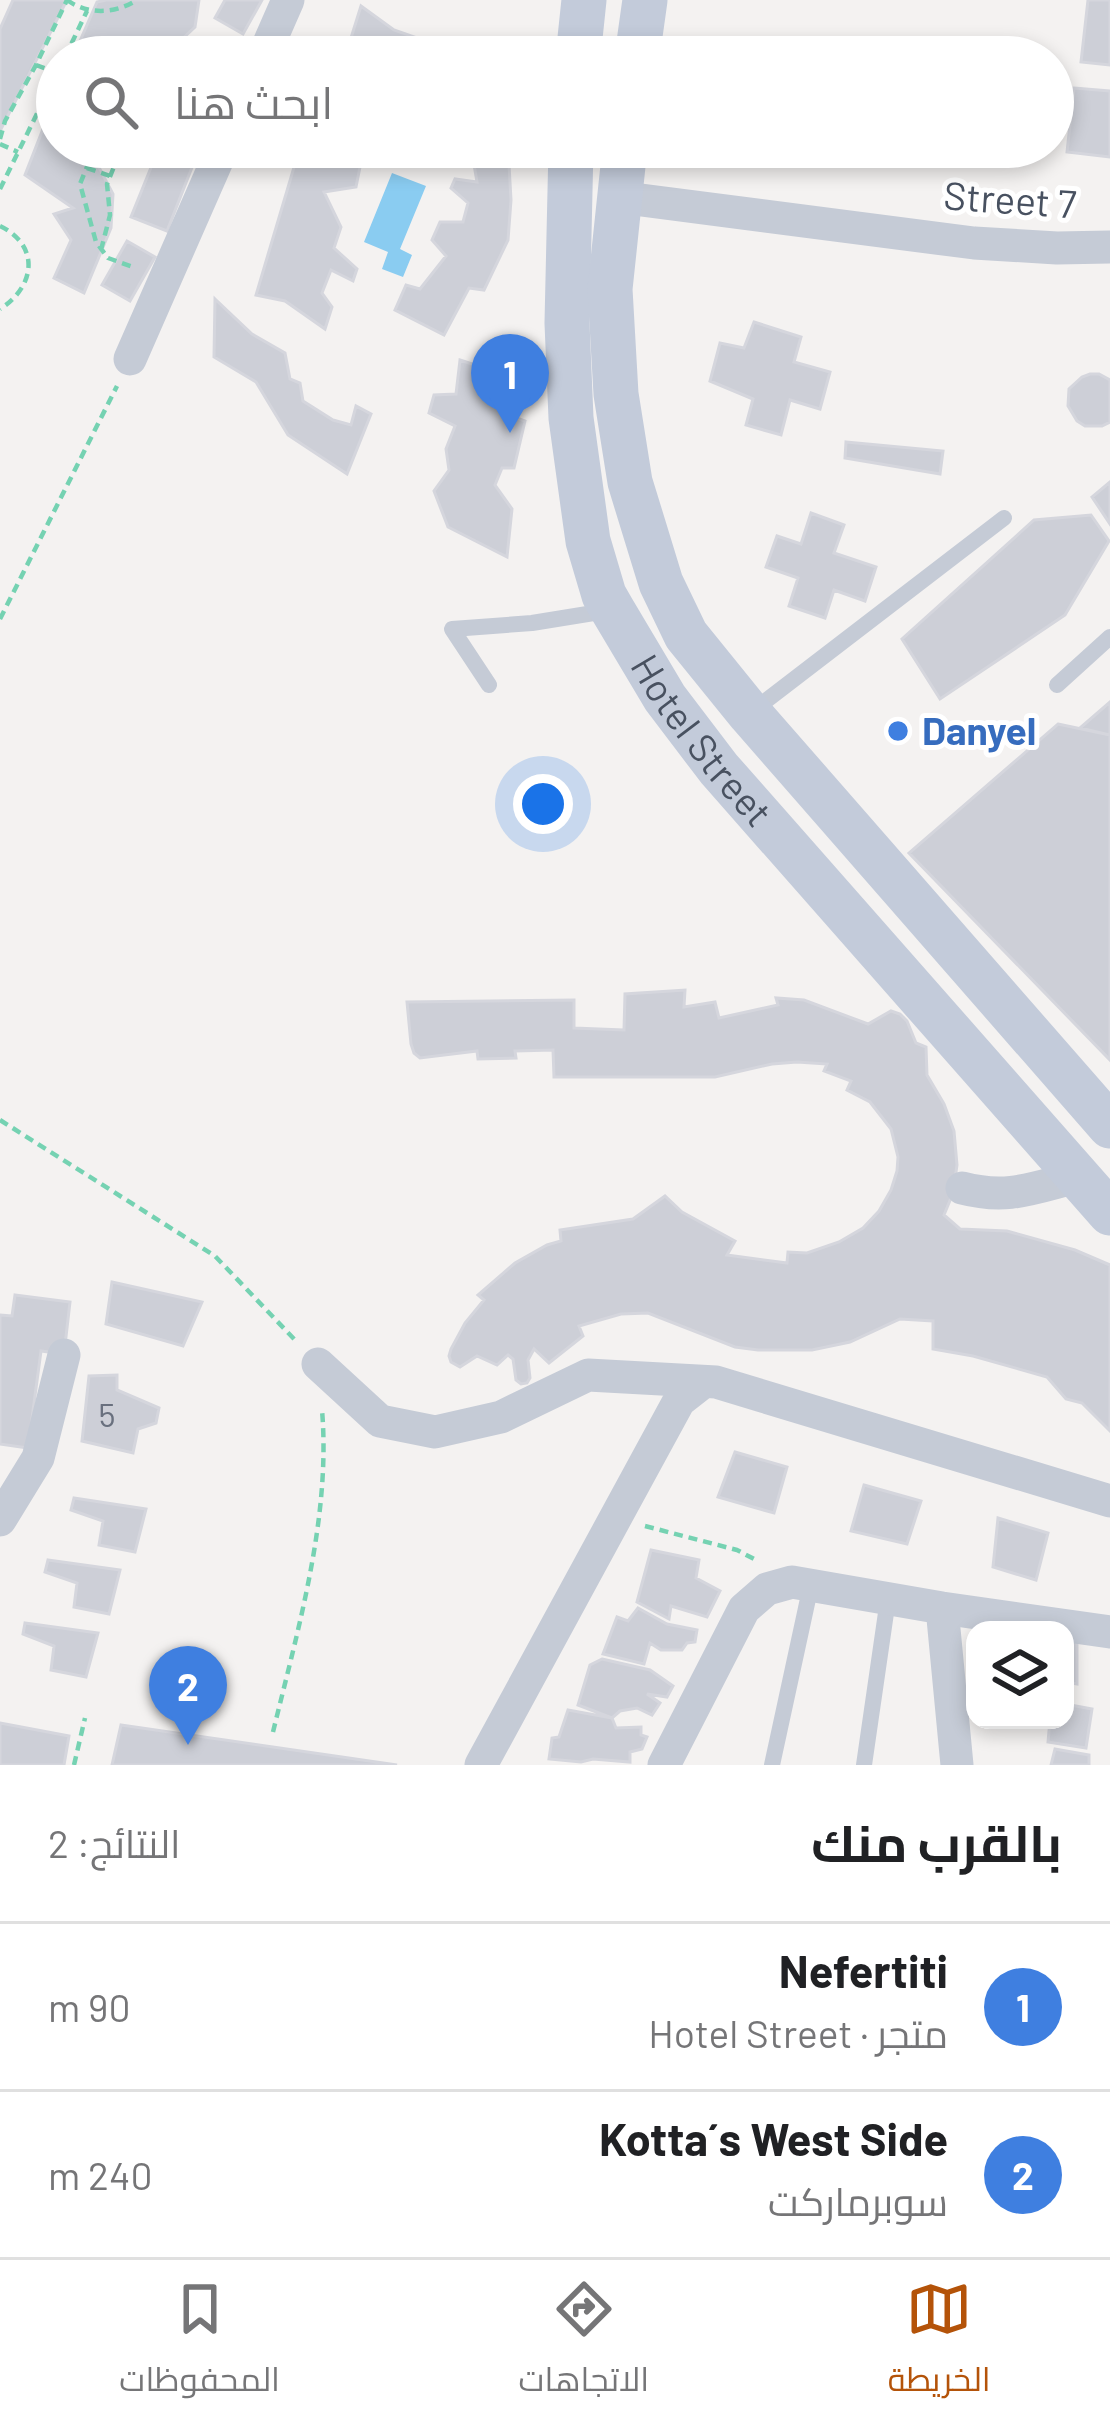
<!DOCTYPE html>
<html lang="ar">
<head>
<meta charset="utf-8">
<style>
  :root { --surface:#fff; --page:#f2f2f2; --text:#202124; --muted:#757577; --line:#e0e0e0; --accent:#b45309 }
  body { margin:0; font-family:Barlow,Cairo,sans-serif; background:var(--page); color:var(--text); direction:rtl }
  .controls { position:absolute; right:36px; bottom:36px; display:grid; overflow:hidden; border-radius:24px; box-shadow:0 6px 18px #0003 }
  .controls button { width:108px; height:108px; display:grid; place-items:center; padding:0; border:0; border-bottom:3px solid var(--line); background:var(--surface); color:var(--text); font:60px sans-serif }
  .you { position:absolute; left:543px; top:804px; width:42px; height:42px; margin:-30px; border:9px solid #fff; border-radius:50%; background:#1a73e8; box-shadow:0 0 0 18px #1a73e833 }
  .badge { display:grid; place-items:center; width:78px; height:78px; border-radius:50%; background:var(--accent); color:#fff; font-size:39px; font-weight:700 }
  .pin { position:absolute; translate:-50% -99px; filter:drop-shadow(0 3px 6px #0008) }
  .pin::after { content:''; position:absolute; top:63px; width:42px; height:36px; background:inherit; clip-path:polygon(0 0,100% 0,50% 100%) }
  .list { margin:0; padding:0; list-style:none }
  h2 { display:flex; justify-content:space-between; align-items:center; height:156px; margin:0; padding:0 48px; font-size:51px }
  h2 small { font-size:39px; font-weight:400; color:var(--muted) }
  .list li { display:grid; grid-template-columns:78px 1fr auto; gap:36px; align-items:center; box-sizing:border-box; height:168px; padding:0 48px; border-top:3px solid var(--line) }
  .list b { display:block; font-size:45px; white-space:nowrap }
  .list p { margin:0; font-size:39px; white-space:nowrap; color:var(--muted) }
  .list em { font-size:39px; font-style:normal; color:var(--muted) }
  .icon { flex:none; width:66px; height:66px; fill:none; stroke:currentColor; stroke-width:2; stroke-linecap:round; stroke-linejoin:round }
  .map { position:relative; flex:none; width:1110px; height:1765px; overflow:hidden; direction:ltr }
  .search { position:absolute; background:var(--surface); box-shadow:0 6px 18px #0003; left:36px; right:36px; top:36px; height:132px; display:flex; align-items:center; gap:30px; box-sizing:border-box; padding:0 42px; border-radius:66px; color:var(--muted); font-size:45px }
  .sheet { height:492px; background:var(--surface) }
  nav { display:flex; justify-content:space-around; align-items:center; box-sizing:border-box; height:168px; border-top:3px solid var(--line); background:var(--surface); font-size:33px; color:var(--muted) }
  nav a { display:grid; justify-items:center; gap:6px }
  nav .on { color:var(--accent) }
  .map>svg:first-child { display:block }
</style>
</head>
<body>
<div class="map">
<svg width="1110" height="1765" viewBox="0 0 1110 1765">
  <rect width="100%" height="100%" fill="#f4f2f1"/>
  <path fill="#8accf1" d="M392,173L426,186L400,249L412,255L403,277L382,269L388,252L364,242Z"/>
  <path fill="#cdcfd7" stroke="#d5d6dd" stroke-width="3" d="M13,0H67L0,131V29Z
    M106,0H199L195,27L166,54L159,57H73L97,2Z
    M225,0H262L243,34L215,18Z
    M1088,0H1110V65L1081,62Z
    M361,6L394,30L457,52L456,57H345Z
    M472,45L503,57H469Z
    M1074,88L1110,91V157L1067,152Z
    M57,93V147H94L92,154L113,194L111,228L84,293L54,278L71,240L54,214L73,208L25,175Z
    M146,147H200L167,231L131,217L152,165H139Z
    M300,147H364L356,187L324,192L341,227L334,248L357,269L353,281L331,270L322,293L332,307L325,329L285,301L256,295Z
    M471,147H508L511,200L508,240L484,290L469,288L444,335L395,310L406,285L420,289L446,256L432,240L440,222H463L468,203L451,188L455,179L477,182Z
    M127,241L155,257L130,301L102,285Z
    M215,299L252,334L285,353L290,379L300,383L303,401L333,420L351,425L356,406L371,414L347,474L288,435L256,382L214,357Z
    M754,322L801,337L794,362L830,372L820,409L790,400L781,435L746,425L753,399L710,381L720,343L744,348Z
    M460,360L506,375V414L525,421L514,468H502L495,485L512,509L507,557L448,527L434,491L449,470L446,449L455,426L429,413L434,395L456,394Z
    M1090,374H1099L1110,380V422L1102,426H1085L1077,421L1068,406L1069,389L1082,377Z
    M846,442L943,451L940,474L845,458Z
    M1110,482V524L1092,497Z
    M811,513L844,525L834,553L876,567L865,601L834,590L825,618L789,606L798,578L766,567L777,536L801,544Z
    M1091,515L1109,541L1065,615L940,699L902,639L1034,520Z
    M1110,702V735L1080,728Z
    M1058,724L1110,735V1060L909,853Z
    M685,990L684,1007L715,1002L719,1018L778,1005L776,998L804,1000L868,1024L891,1011L900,1014L907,1021L916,1043L926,1047L927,1075L944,1104L954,1131L957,1165L953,1193L944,1215L960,1229L1007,1231L1075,1250L1110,1265V1431L1082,1403L1066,1399L1047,1377L973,1356L933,1349V1321L900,1319L850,1342L812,1350H758L735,1347L648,1313L621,1314L579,1326L583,1336L549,1363L534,1349L528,1360L530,1378L527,1383L521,1384L516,1380L513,1359L508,1355L497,1365L477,1356L460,1367L451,1362L449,1356L451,1349L465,1323L484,1300L478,1295L515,1263L547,1245L561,1241L560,1230L633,1219L665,1196L682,1212L735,1241L727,1255L787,1263L788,1252L807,1253L839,1242L863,1228L879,1211L891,1190L897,1171L898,1157L891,1129L870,1102L847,1090L851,1081L824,1071L827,1064L797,1062L772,1064L715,1077H554L553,1050L515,1051L516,1058L478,1059L477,1051L420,1058L414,1053L411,1044L407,1002L574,1000V1028L624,1030L625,994Z
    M112,1282L202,1302L183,1346L106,1324Z
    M15,1295L70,1302L64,1354L41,1351L28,1448L0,1444V1315L12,1316Z
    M117,1375V1390L159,1408L156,1423L138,1429L133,1453L82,1441L89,1376Z
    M735,1452L787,1467L774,1513L718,1497Z
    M864,1485L921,1501L907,1544L851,1531Z
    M74,1498L146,1509L135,1552L99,1545L103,1521L71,1510Z
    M998,1518L1048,1533L1036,1580L993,1567Z
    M651,1550L699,1560L696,1578L720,1591L707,1617L671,1606L669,1619L637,1602Z
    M48,1560L120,1570L109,1614L74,1607L77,1583L45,1572Z
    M638,1608L667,1624L697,1630L695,1642L687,1643L682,1650H661L650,1643L644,1664L603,1654L617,1617L628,1621Z
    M25,1623L98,1633L86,1677L51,1670L54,1646L23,1634Z
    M1065,1633L1077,1635V1684L1065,1682Z
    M602,1659L650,1670L673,1686L667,1697L647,1694L660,1703L652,1715L637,1708L620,1711L612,1718L578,1705L590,1665Z
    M1065,1704L1092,1709L1086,1748L1048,1742L1050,1720H1065Z
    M568,1710L612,1718L616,1728L641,1727V1735L647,1737L642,1749L630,1752V1762L593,1759L581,1762L549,1759L552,1738L559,1737Z
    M0,1723L69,1736L64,1765H0Z
    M121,1725L397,1765H112Z
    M1055,1749L1089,1755V1765H1051Z"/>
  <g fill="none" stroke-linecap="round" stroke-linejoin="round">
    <path stroke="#75d2b2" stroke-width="4.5" stroke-dasharray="9 6" stroke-linecap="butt" d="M67,0C88,15 115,14 137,0
      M65,57L87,11
      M36,65L57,73
      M0,139L5,121L36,65L67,0
      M0,144L18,152
      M95,147L80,184L96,242L108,258L136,268
      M87,168L110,176
      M0,189L57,73
      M0,226C41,246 35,287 0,309
      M101,250L110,215L107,184L122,147
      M0,619L117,386
      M0,1120L215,1256L296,1341
      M645,1526L737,1550L754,1559
      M273,1732C298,1629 331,1517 322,1410
      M74,1765L85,1718"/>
    <path stroke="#c5cbd6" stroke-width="16" d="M489,685L452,629L532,623L606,611
      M1057,685L1110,637
      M750,713L1004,518
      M772,1765L811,1585
      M864,1765L888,1599"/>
    <path stroke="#c5cbd6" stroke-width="33" d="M263,57L288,0
      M618,197L974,243L1057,248L1110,247
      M130,359L223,147
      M962,1188C1008,1200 1033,1188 1077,1177
      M318,1364L380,1421L435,1432L501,1417L588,1375L716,1382L1110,1501
      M0,1520L38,1458L64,1355
      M942,1608L957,1765
      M481,1765L679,1401L702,1383
      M664,1765L744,1609L767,1589L792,1582L942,1608L1110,1632"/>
    <g stroke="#c3cbda" stroke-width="45">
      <path d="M578,57L584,0"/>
      <path d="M637,57L645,0"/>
      <path id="s1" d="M571,147L567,323L571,418L588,541L604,595L612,609L665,698L719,769L1110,1213"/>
      <path d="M625,147L610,289L616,394L630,482L661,583L686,635L750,714L1110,1126"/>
    </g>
  </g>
  <circle fill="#3f7fe0" stroke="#fff" stroke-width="4.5" cx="898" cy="731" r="12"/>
  <g text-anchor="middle" stroke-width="10" stroke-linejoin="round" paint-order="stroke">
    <g font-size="33" fill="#69707e">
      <text x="107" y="1427">5</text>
    </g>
    <g font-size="39" fill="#485160" stroke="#fff">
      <text transform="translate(1010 200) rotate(4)" y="14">Street 7</text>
      <text dy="14" stroke="none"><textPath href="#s1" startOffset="627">Hotel Street</textPath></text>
    </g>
    <g font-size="39" font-weight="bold" fill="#366cbe" stroke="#fff" text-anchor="start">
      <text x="922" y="745">Danyel</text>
    </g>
  </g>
</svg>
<div class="controls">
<button><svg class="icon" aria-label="layers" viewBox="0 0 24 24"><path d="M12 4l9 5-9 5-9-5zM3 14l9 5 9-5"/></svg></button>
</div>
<div class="you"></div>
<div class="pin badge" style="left:510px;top:433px;background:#3f7fe0">1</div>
<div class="pin badge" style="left:188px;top:1745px;background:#3f7fe0">2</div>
<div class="search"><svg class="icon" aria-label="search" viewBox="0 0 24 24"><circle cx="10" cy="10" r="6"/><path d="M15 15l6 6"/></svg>ابحث هنا</div>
</div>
<section class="sheet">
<h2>بالقرب منك<small>النتائج: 2</small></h2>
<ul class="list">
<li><span class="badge" style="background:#3f7fe0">1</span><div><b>Nefertiti</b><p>متجر · Hotel Street</p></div><em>90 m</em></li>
<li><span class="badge" style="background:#3f7fe0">2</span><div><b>Kotta´s West Side</b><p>سوبرماركت</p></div><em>240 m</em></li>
</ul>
</section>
<nav>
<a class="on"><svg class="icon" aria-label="map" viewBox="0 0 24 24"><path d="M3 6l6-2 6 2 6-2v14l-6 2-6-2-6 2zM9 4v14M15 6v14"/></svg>الخريطة</a>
<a><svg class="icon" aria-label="directions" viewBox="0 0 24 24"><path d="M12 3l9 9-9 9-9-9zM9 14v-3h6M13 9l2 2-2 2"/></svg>الاتجاهات</a>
<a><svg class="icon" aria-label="saved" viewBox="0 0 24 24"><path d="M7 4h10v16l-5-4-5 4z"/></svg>المحفوظات</a>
</nav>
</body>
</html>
